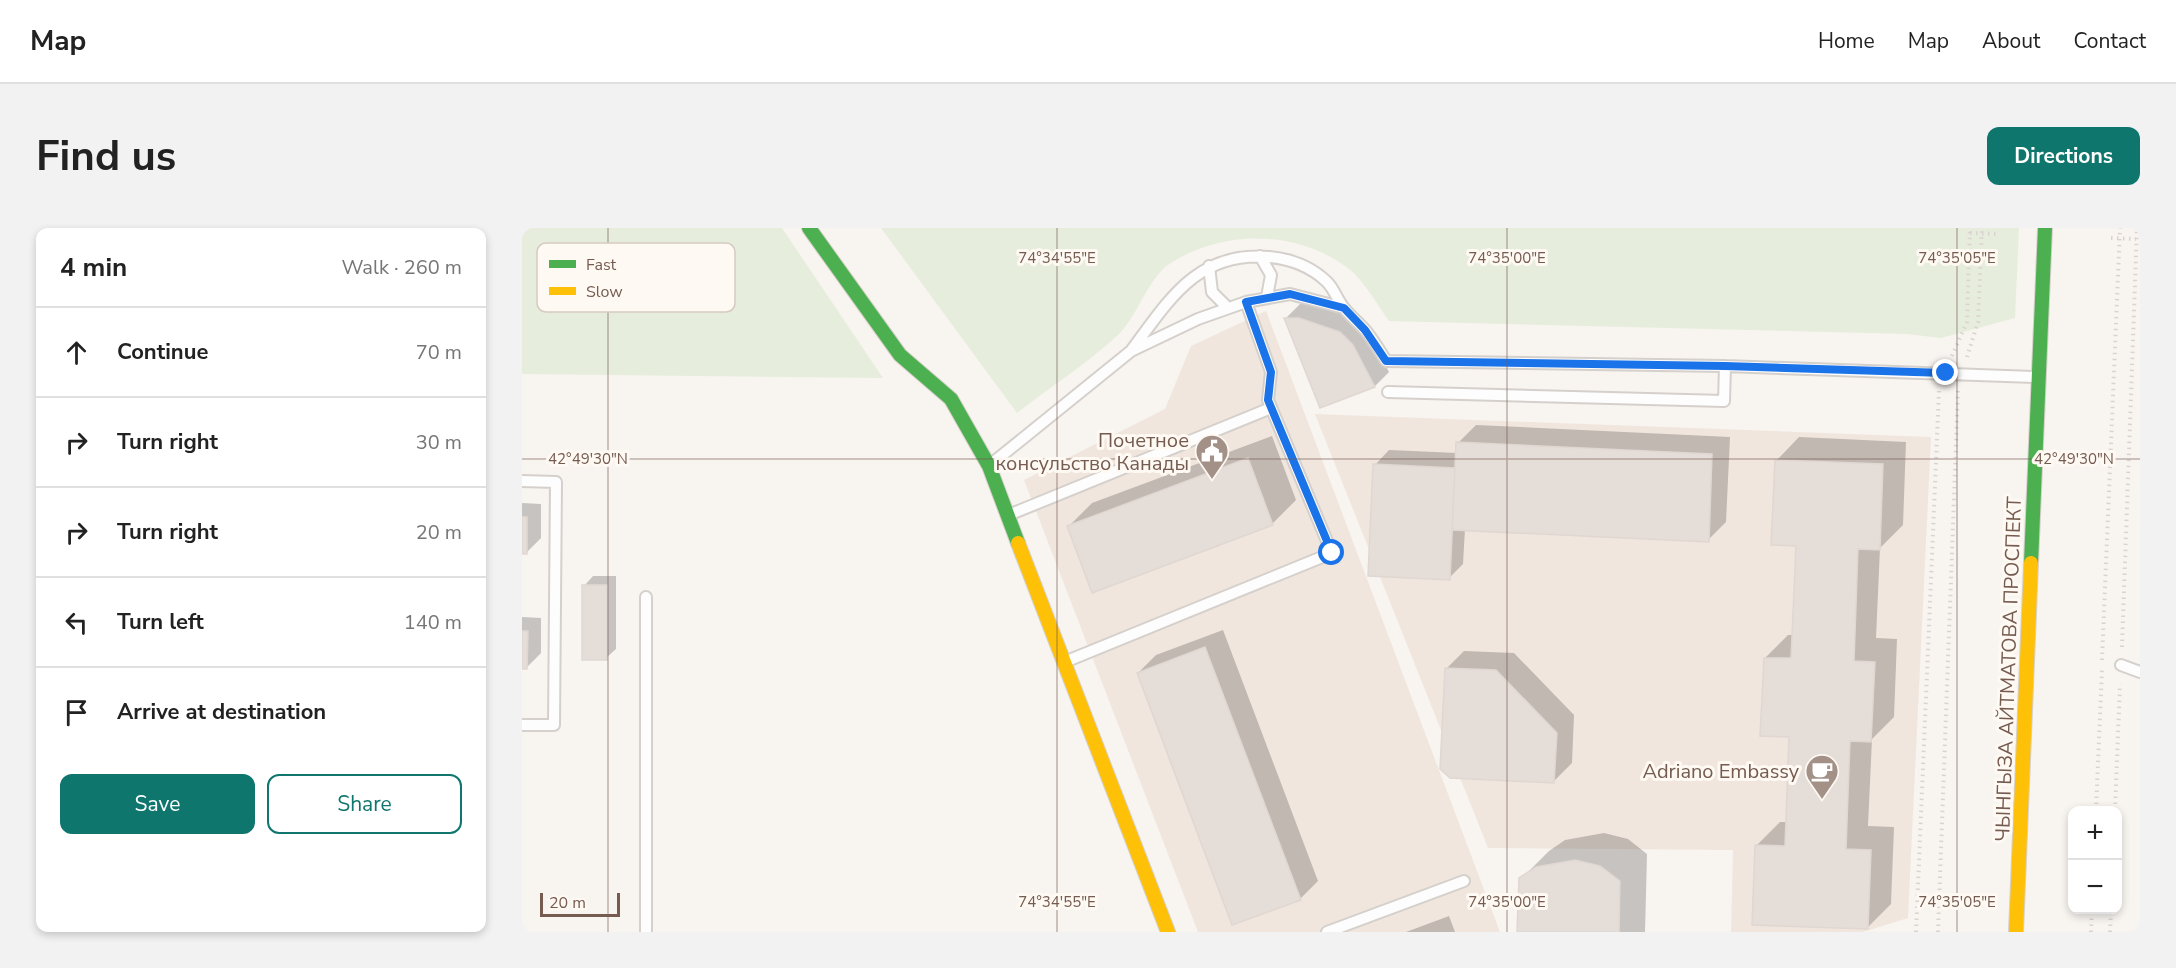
<!DOCTYPE html>
<html lang="en">
<head>
<meta charset="utf-8">
<style>
  :root { --surface:#fff; --page:#f2f2f2; --text:#222; --muted:#767676; --line:#e0e0e0; --accent:#0f766e }
  body { margin:0; font-family:"Nunito Sans",sans-serif; background:var(--page); color:var(--text) }
  .controls { position:absolute; right:18px; bottom:18px; display:grid; overflow:hidden; border-radius:12px; box-shadow:0 3px 9px #0003 }
  .controls button { width:54px; height:54px; display:grid; place-items:center; padding:0; border:0; border-bottom:2px solid var(--line); background:var(--surface); color:var(--text); font:30px sans-serif }
  .scale { position:absolute; left:18px; bottom:15px; width:80px; box-sizing:border-box; padding-left:6px; border:3px solid #755b50; border-top:0; font-size:16px; line-height:21px; white-space:nowrap; color:#755b50; -webkit-text-stroke:4px #fef9f2; paint-order:stroke }
  .stop { position:absolute; width:18px; height:18px; margin:-14px; border:4px solid #1a73e8; border-radius:50%; background:#fff }
  .stop.end { background:#1a73e8; border-color:#fff; box-shadow:0 2px 6px #0008 }
  .list { margin:0; padding:0; list-style:none }
  h2 { display:flex; justify-content:space-between; align-items:center; height:78px; margin:0; padding:0 24px; font-size:26px }
  h2 small { font-size:20px; font-weight:400; color:var(--muted) }
  .list li { display:grid; grid-template-columns:39px 1fr auto; gap:18px; align-items:center; box-sizing:border-box; height:90px; padding:0 24px; border-top:2px solid var(--line) }
  .list b { display:block; font-size:22px; white-space:nowrap }
  .list em { font-size:20px; font-style:normal; color:var(--muted) }
  .actions { display:flex; gap:12px; padding:18px 24px }
  .actions a { flex:1; padding:14px 0; border:2px solid var(--accent); border-radius:12px; text-align:center; font-size:21px; color:var(--accent) }
  .actions .main { background:var(--accent); color:#fff }
  .icon { flex:none; width:33px; height:33px; fill:none; stroke:currentColor; stroke-width:2; stroke-linecap:round; stroke-linejoin:round }
  .map { position:relative; flex:none; width:1618px; height:704px; overflow:hidden; border-radius:12px }
  header { display:flex; align-items:center; gap:36px; box-sizing:border-box; height:84px; padding:0 30px; background:var(--surface); border-bottom:2px solid var(--line) }
  header strong { font-size:28px }
  nav { display:flex; gap:33px; margin-inline-start:auto; font-size:21px }
  .intro { display:flex; align-items:center; justify-content:space-between; box-sizing:border-box; height:144px; padding:0 36px }
  h1 { margin:0; font-size:42px }
  .button { padding:15px 27px; border-radius:12px; background:var(--accent); color:#fff; font-size:21px; font-weight:700 }
  main { display:flex; gap:36px; padding:0 36px }
  aside { flex:1; background:var(--surface); border-radius:12px; box-shadow:0 3px 9px #0003 }
  .map>svg:first-child { display:block }
</style>
</head>
<body>
<header>
<strong>Map</strong>
<nav><a>Home</a><a>Map</a><a>About</a><a>Contact</a></nav>
</header>
<div class="intro"><h1>Find us</h1><a class="button">Directions</a></div>
<main>
<aside>
<h2>4 min<small>Walk · 260 m</small></h2>
<ul class="list">
<li><svg class="icon" aria-label="ahead" viewBox="0 0 24 24"><path d="M12 20V5M6 11l6-6 6 6"/></svg><div><b>Continue</b></div><em>70 m</em></li>
<li><svg class="icon" aria-label="right" viewBox="0 0 24 24"><path d="M7 20v-9h11M14 6l5 5-5 5"/></svg><div><b>Turn right</b></div><em>30 m</em></li>
<li><svg class="icon" aria-label="right" viewBox="0 0 24 24"><path d="M7 20v-9h11M14 6l5 5-5 5"/></svg><div><b>Turn right</b></div><em>20 m</em></li>
<li><svg class="icon" aria-label="left" viewBox="0 0 24 24"><path d="M17 20v-9H6M10 6l-5 5 5 5"/></svg><div><b>Turn left</b></div><em>140 m</em></li>
<li><svg class="icon" aria-label="arrive" viewBox="0 0 24 24"><path d="M6 21V4h12l-3 4 3 4H6"/></svg><div><b>Arrive at destination</b></div></li>
</ul>
<div class="actions"><a class="main">Save</a><a>Share</a></div>
</aside>
<div class="map">
<svg width="1618" height="704" viewBox="0 0 1618 704">
  <rect width="100%" height="100%" fill="#f8f4f0"/>
  <path fill="#f0e6de" d="M744,83L978,704H676L502,252L643,181L669,118Z
    M793,186L1409,209L1386,690L1341,704H1209L1211,622L966,620Z"/>
  <path fill="#e6eddc" d="M0,0H260L361,150L0,146Z
    M359,0H1497L1493,90L1419,110L1385,106L867,93C856,77 845,59 832,45C779,0 697,0 643,39C623,58 615,88 596,107C566,135 528,159 495,185Z"/>
  <path fill="#0003" d="M778,76H792L832,90L845,103L867,144L853,158L799,178L764,90Z
    M954,197L1208,209L1204,294L1186,312L943,301L941,336L927,350L853,237L867,222L935,225L936,215Z
    M750,208L774,272L751,295L571,363L547,298L570,275Z
    M1277,209L1384,214L1381,297L1358,320L1354,410L1375,411L1372,489L1350,511L1346,598L1372,599L1369,676L1345,700L1234,618L1258,594H1265L1269,508L1243,430L1266,407H1272L1275,317L1254,233Z
    M0,275L19,276V310L4,325H0Z
    M71,348H94V421L84,430L62,358Z
    M0,389L19,390V425L5,439H0Z
    M701,402L796,653L778,671L616,445L634,427Z
    M942,423L992,425L1052,487L1050,535L1032,553L924,441Z
    M1082,605L1106,611L1125,626L1123,704H997L999,651L1027,623L1043,612Z
    M927,688L933,704H884Z"/>
  <path fill="#e5ddd7" stroke="#e0d7d2" stroke-width="1.5" d="M762,90H777L818,104L831,117L853,159L798,180Z
    M934,214L1190,226L1187,314L930,302Z
    M726,230L751,297L570,365L545,298Z
    M1253,232L1361,236L1358,322L1336,321L1332,433L1353,434L1349,514L1328,513L1324,621L1349,622L1346,701L1230,697L1233,617L1263,618L1267,509L1238,508L1242,430H1269L1274,318L1249,317Z
    M851,236L933,240L928,352L846,348Z
    M0,289H5V326H0Z
    M60,357H85V432H60Z
    M0,403H6L5,441H0Z
    M683,419L779,672L710,697L615,445Z
    M923,440L974,442L1035,505L1032,555L928,550L918,541Z
    M1053,632L1078,638L1098,653L1097,704H995L997,650L1014,639Z"/>
  <g fill="none" stroke-linecap="round" stroke-linejoin="round">
    <defs>
      <path id="lane" d="M738,28L749,47L745,69
        M687,38L690,64L706,80
        M609,123C647,72 675,23 747,29C769,31 788,38 804,53C812,60 815,72 822,80C828,88 837,95 844,103C851,112 858,123 864,133L1203,138L1514,149
        M866,164L1202,173L1203,138
        M468,237L609,123L676,91L724,74L768,66L822,80
        M0,253L34,254L32,497H0
        M489,286L749,180
        M124,369V704
        M545,433L810,325L746,172L749,144L724,74
        M1599,437L1618,444
        M805,704L942,653"/>
      <path id="fast" d="M287,0L378,127L429,171L467,238L496,315
        M1509,335L1523,0"/>
      <path id="slow" d="M496,315L646,704
        M1494,704L1509,335"/>
    </defs>
    <use href="#lane" stroke="#d5d0cb" stroke-width="14"/>
    <use href="#fast" stroke="#d6d0ca" stroke-width="16"/>
    <use href="#slow" stroke="#d6d0ca" stroke-width="16"/>
    <path stroke="#dad4d0" stroke-width="4" stroke-dasharray="1.5 4.5" stroke-linecap="butt" d="M1448,5L1478,6
      M1589,10L1614,11
      M1430,128L1445,94L1448,0
      M1445,129L1456,94L1460,0
      M1600,419L1615,0
      M1580,432L1598,0
      M1574,582L1580,442
      M1593,582L1598,456
      M1394,704L1417,163
      M1416,704L1436,162
      M1569,704L1570,682
      M1588,704L1589,682"/>
    <use href="#lane" stroke="#fefdfd" stroke-width="10"/>
    <use href="#fast" stroke="#4caf50" stroke-width="14"/>
    <use href="#slow" stroke="#ffc107" stroke-width="14"/>
  </g>
  <g fill="none" stroke-linecap="round" stroke-linejoin="round">
    <path stroke="#1a73e8" stroke-width="8" d="M810,325L746,172L749,144L724,74L768,66L822,80L843,102L864,133L1203,138L1424,145"/>
  </g>
  <path fill="none" stroke="#755b50" stroke-width="1.5" stroke-opacity="0.45" d="M86,0V704M535,0V704M985,0V704M1435,0V704M0,231H1618"/>
  <defs>
    <symbol id="civic-pin" viewBox="-11 -11 22 30"><path d="M0 17L-7.5 6A9.5 9.5 0 1 1 7.5 6Z" fill="#a39188" stroke="#fef9f2"/><path d="M-.6-6.5H3V-4.5H.6V-3L4-1V1h2V6H-6V1h2V-1L-.6-3ZM-1.2 2.5V6h2.4V2.5Z" fill="#fff"/></symbol>
    <symbol id="cafe-pin" viewBox="-11 -11 22 30"><path d="M0 17L-7.5 6A9.5 9.5 0 1 1 7.5 6Z" fill="#a39188" stroke="#fef9f2"/><path d="M-5.5-4.5H6V0H3Q3 3.5 0 3.5H-2.5Q-5.5 3.5-5.5 0ZM3-3.2v2h1.7v-2ZM-6 4.5H4V6H-6Z" fill="#fff"/></symbol>
  </defs>
  <g fill-rule="evenodd">
    <use href="#civic-pin" x="671" y="204" width="38" height="52"/>
    <use href="#cafe-pin" x="1281" y="524" width="38" height="52"/>
  </g>
  <g text-anchor="middle" stroke-width="6" stroke-linejoin="round" paint-order="stroke">
    <g font-size="20" fill="#755b50" stroke="#fef9f2" text-anchor="end">
      <text x="667" y="219">Почетное<tspan x="667" dy="23">консульство Канады</tspan></text>
      <text x="1277" y="550">Adriano Embassy</text>
    </g>
    <g font-size="20" fill="#755b50" stroke="#fef9f2">
      <text transform="translate(1486 441) rotate(-88)" y="7">ЧЫНГЫЗА АЙТМАТОВА ПРОСПЕКТ</text>
    </g>
  </g>
  <rect x="15" y="15" width="198" height="69" rx="9" fill="#fef9f2" stroke="#d5cac1" stroke-width="1.5"/>
  <rect x="27" y="32" width="27" height="8" fill="#4caf50"/>
  <rect x="27" y="59" width="27" height="8" fill="#ffc107"/>
  <g font-size="16" fill="#755b50">
    <text x="64" y="42">Fast</text>
    <text x="64" y="69">Slow</text>
  </g>
  <g font-size="15" text-anchor="middle" fill="#755b50" stroke="#fef9f2" stroke-width="6" stroke-linejoin="round" paint-order="stroke">
    <text x="535" y="35">74°34'55"E</text>
    <text x="985" y="35">74°35'00"E</text>
    <text x="1435" y="35">74°35'05"E</text>
    <text x="66" y="236">42°49'30"N</text>
    <text x="1552" y="236">42°49'30"N</text>
    <text x="535" y="679">74°34'55"E</text>
    <text x="985" y="679">74°35'00"E</text>
    <text x="1435" y="679">74°35'05"E</text>
  </g>
</svg>
<div class="controls">
<button>+</button>
<button>−</button>
</div>
<div class="scale">20 m</div>
<div class="stop" style="left:810px;top:325px"></div>
<div class="stop end" style="left:1424px;top:145px"></div>
</div>
</main>
</body>
</html>
